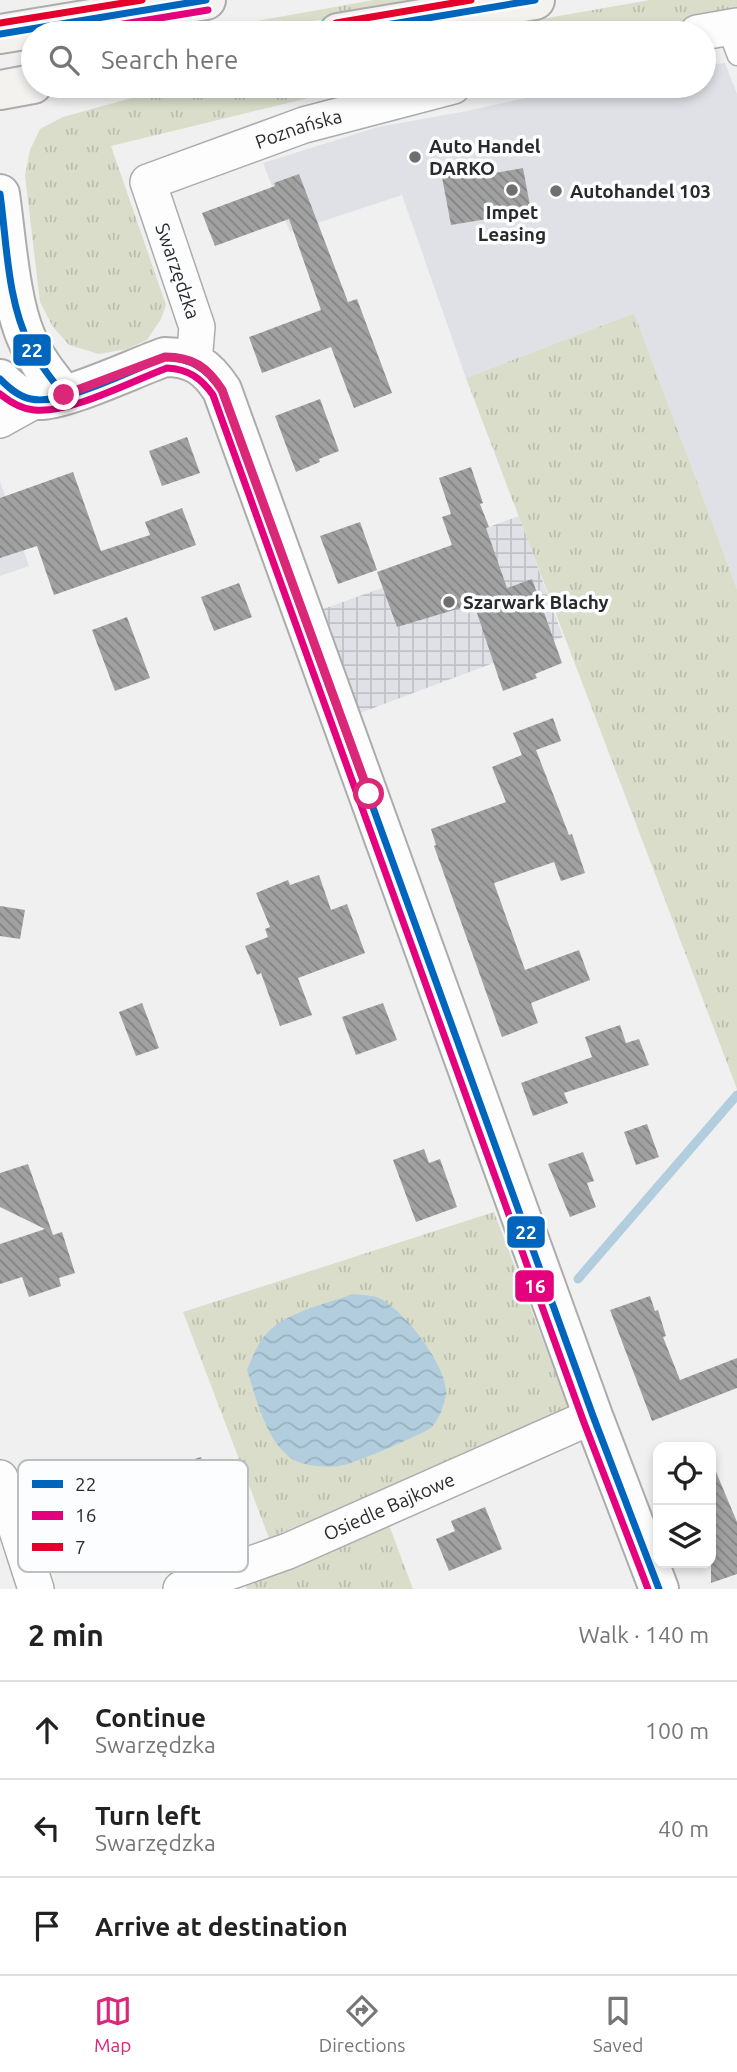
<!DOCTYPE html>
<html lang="en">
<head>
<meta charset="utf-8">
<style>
  :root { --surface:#fff; --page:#f6f6f6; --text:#222; --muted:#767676; --line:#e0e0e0; --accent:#db2777 }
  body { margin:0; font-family:Ubuntu,sans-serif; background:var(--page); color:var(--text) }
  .controls { position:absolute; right:21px; bottom:21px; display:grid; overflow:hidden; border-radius:14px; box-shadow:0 4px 10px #0003 }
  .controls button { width:63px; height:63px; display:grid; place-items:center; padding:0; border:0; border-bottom:2px solid var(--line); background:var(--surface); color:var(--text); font:35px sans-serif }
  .stop { position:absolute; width:21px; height:21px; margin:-16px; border:5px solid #db2777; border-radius:50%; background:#fff }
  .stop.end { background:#db2777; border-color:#fff; box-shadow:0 2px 7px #0008 }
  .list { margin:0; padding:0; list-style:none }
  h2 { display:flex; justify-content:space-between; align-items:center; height:91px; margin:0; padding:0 28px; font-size:30px }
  h2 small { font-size:23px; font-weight:400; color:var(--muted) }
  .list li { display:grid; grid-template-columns:46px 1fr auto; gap:21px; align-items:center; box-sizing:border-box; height:98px; padding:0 28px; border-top:2px solid var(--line) }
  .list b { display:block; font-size:26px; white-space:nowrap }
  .list p { margin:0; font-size:23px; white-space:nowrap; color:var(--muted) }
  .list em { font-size:23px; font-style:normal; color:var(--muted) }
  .icon { flex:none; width:38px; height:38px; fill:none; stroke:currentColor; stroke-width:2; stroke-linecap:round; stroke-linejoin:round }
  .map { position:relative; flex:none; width:737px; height:1589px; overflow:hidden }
  .search { position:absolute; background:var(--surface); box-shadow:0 4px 10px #0003; left:21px; right:21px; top:21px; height:77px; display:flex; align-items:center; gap:18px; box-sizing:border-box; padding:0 24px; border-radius:38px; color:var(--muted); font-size:26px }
  .sheet { height:385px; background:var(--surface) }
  nav { display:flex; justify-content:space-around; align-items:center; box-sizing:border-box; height:98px; border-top:2px solid var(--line); background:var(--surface); font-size:19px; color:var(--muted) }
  nav a { display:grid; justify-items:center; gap:4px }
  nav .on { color:var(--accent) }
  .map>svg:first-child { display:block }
</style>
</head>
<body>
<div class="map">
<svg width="737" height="1589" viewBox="0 0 737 1589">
  <defs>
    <pattern id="industrial-grid" width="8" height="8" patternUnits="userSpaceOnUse" patternTransform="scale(1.75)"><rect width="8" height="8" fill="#dfe1e7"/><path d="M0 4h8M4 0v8" fill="none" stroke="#bfc1c6"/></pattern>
    <pattern id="grass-tufts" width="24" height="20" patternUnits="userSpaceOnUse" patternTransform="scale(1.75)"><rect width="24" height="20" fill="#d9ddca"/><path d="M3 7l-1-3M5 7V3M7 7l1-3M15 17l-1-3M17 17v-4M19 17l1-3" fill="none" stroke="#babeae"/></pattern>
    <pattern id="water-waves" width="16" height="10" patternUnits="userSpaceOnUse" patternTransform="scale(1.75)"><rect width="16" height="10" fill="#b2cede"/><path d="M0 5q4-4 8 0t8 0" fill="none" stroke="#99b1bf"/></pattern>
    <pattern id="building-back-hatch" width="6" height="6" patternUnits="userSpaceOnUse" patternTransform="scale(1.75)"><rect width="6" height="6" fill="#a1a1a1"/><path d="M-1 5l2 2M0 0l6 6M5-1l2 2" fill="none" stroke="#838383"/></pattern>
  </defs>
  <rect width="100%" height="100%" fill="#f0f0f1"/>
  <path fill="#dfe1e7" d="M725,63L737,94V589L634,313L466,378L402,195L290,232L263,163L378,127L467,111L557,91L589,86H704V66Z
    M0,481L29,566L0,576Z"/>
  <path fill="url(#industrial-grid)" d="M519,516L563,637L360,713L323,609L410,578L452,545L451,541Z"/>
  <path fill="url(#grass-tufts)" d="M374,0H437L241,33H190Z
    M650,0H737V13L622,33H490L530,21Z
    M175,86L354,87L111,146L166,305L161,319L147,340L127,349L99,354L69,345L53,327L40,302L25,175L30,150L40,129L63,117Z
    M634,313L737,589V1089L466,378Z
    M494,1212L569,1409L269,1538L183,1312Z
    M389,1525L413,1589H247L245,1583Z"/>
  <path fill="url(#water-waves)" d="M353,1294C361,1295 372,1295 379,1298C404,1310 445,1363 446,1391C446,1397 443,1407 441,1412C438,1418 434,1426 429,1429C416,1437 353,1464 340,1466C326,1468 304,1466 292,1459C266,1442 256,1397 247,1370C253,1356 258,1342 268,1332C289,1311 326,1304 353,1294Z"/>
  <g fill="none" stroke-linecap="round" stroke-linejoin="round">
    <path stroke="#b2cede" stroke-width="9" d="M578,1279L737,1095"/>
  </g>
  <path fill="url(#building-back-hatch)" d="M489,164L490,174L523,168L530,206L498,212L499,217L451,225L442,177L450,175L449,171Z
    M299,174L348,302L357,299L392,393L354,408L331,347L262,373L249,337L321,310L289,219L215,246L202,213L275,186L274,183Z
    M320,399L339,451L319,459L320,462L296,472L275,416Z
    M187,437L200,473L162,486L149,451Z
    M471,467L483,503L480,504L489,527L486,528L507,588L532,579L562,663L535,674L537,678L503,691L474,604L397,627L377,572L452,545L442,517L451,514L439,478Z
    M73,472L101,551L150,535L145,522L182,508L196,545L54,595L37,546L0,558V498Z
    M360,522L377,570L338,584L320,536Z
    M239,583L252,617L214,631L201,597Z
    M127,617L150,678L115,691L92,630Z
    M553,718L561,741L536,750L569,835L572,834L585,873L561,881L554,862L494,883L525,970L579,950L590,980L531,1003L538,1023L502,1037L434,846L436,845L431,829L506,802L492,767L522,755L513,733Z
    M319,875L331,910L347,904L365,953L298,978L312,1015L280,1026L261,973L257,975L245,946L268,937L265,929L270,927L256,893L288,880L290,885Z
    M0,906L25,910L20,939L0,936Z
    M142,1003L159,1048L136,1056L119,1012Z
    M383,1003L397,1040L356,1055L342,1017Z
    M620,1025L626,1043L639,1039L649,1065L564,1093L568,1103L533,1116L521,1083L592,1057L585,1037Z
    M647,1124L659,1157L636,1165L624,1132Z
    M424,1149L429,1163L440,1159L457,1207L416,1222L393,1160Z
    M583,1152L594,1181L587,1183L596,1207L570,1217L548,1164Z
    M28,1164L53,1235L62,1232L75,1273L59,1278L61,1286L29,1297L22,1277L0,1284V1244L45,1229L0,1207V1173Z
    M650,1296L655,1311L658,1310L666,1336L663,1337L680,1380L737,1358V1388L652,1421L610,1310Z
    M201,1457L213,1492L157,1513L144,1474Z
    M711,1460L737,1522V1574L711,1583Z
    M485,1507L502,1549L449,1571L436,1539L455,1531L451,1521Z"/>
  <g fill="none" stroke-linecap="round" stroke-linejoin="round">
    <defs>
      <path id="service" d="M726,27L737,56"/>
      <g id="minor">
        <path d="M697,33L737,26"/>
        <path id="s1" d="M194,362L197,327L148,182L304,125L453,86"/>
        <path d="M0,420L36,400"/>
        <path d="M0,1478L36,1589"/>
        <path id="s2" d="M181,1589L288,1551L593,1416"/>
      </g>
      <path id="tertiary" d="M0,194C6,235 10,300 26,337C35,359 50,377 64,395
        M0,379C9,389 22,399 37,400C63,402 136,367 165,357C193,357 207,367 222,390L593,1416L659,1589"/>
      <path id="secondary" d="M338,33L535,0
        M0,34L206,0
        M0,90L33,84"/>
    </defs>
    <use href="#service" stroke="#acacad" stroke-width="21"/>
    <use href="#minor" stroke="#acacad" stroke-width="38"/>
    <use href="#tertiary" stroke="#acacad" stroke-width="42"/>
    <use href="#secondary" stroke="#acacad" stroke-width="42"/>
    <use href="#service" stroke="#fdfdfd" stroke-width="18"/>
    <use href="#minor" stroke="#fdfdfd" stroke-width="35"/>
    <use href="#tertiary" stroke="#fdfdfd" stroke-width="38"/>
    <use href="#secondary" stroke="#f3f2ef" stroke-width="38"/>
    <defs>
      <path id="bus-1" d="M338,33L535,0
        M0,34L206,0
        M0,194C7,244 7,300 30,346C39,364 52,380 64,395
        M0,379C9,388 19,397 31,399C62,406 134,369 165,357C191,358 207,369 222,390L593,1416L659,1589"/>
      <path id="bus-2" d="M69,33L208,10
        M0,394C10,402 21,409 34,410C70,414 132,381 167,368C188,369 201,378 213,395L583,1420L648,1589"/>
      <path id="bus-3" d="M0,23L142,0
        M336,23L471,0"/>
    </defs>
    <use href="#bus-1" stroke="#fcfdff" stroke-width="12"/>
    <use href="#bus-2" stroke="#fcfdff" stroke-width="12"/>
    <use href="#bus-3" stroke="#fcfdff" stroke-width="12"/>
    <use href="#bus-1" stroke="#0065bd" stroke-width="7"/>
    <use href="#bus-2" stroke="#e5007d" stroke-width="7"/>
    <use href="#bus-3" stroke="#e4002b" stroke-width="7"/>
  </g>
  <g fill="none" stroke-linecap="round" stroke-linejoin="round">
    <path stroke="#db2777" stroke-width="9" d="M64,395L165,357C193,357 207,367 222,390L369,794"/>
  </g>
  <g fill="#6f6f70" stroke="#fcfdff" stroke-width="2.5">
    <circle cx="415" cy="157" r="7"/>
    <circle cx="512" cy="190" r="7"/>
    <circle cx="556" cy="191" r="7"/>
    <circle cx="449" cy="602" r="7"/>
  </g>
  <g text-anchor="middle" stroke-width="7" stroke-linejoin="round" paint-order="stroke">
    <g font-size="19" fill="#292a2b" stroke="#fcfdff">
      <text dy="7" stroke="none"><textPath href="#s1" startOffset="348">Poznańska</textPath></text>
      <text transform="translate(178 271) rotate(71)" y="7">Swarzędzka</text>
      <text dy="7" stroke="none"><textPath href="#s2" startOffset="224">Osiedle Bajkowe</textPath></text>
    </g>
    <g font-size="19" font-weight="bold" fill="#292a2b" stroke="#fcfdff" text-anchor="start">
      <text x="429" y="153">Auto Handel<tspan x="429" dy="22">DARKO</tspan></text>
      <text x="570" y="198">Autohandel 103</text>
      <text x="512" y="219" text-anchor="middle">Impet<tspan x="512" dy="22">Leasing</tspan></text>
      <text x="463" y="609">Szarwark Blachy</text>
    </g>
  </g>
  <rect x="18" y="1460" width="230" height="112" rx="10" fill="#fcfdff" stroke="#bdbebf" stroke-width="2"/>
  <rect x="32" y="1480" width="31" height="8" fill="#0065bd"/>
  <rect x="32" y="1511" width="31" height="9" fill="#e5007d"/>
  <rect x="32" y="1543" width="31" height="8" fill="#e4002b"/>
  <g font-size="19" fill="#292a2b">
    <text x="75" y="1491">22</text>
    <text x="75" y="1522">16</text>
    <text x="75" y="1554">7</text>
  </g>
  <g stroke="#fcfdff" stroke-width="2.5">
    <rect x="12" y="333" width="40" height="34" rx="7" fill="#0065bd"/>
    <rect x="506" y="1215" width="40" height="34" rx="7" fill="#0065bd"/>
    <rect x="514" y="1269" width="41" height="34" rx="7" fill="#e5007d"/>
  </g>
  <g font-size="19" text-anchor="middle" font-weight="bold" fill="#fff">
    <text x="32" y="357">22</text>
    <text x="526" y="1239">22</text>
    <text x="535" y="1293">16</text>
  </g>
</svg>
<div class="controls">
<button><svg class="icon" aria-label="locate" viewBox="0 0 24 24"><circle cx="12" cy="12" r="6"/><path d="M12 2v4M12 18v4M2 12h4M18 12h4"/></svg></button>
<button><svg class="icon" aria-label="layers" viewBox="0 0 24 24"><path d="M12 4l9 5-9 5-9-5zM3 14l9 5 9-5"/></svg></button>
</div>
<div class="stop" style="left:369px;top:794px"></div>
<div class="stop end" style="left:64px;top:395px"></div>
<div class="search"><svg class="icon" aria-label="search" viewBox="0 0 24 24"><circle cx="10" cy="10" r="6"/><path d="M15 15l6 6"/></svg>Search here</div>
</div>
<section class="sheet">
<h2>2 min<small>Walk · 140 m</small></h2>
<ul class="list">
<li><svg class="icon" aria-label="ahead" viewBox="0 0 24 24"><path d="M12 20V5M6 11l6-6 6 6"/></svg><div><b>Continue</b><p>Swarzędzka</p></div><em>100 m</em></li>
<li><svg class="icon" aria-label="left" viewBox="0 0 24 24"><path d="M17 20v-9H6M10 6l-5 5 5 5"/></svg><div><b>Turn left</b><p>Swarzędzka</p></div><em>40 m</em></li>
<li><svg class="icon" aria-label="arrive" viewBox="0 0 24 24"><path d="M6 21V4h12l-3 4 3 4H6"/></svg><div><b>Arrive at destination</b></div></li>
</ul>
</section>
<nav>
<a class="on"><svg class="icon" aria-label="map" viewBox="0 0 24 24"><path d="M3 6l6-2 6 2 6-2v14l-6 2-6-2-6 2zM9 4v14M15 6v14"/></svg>Map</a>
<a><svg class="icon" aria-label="directions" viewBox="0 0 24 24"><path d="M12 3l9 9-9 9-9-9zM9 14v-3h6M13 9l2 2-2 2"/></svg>Directions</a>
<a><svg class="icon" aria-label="saved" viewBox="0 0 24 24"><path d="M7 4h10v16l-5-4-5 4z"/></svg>Saved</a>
</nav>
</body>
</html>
